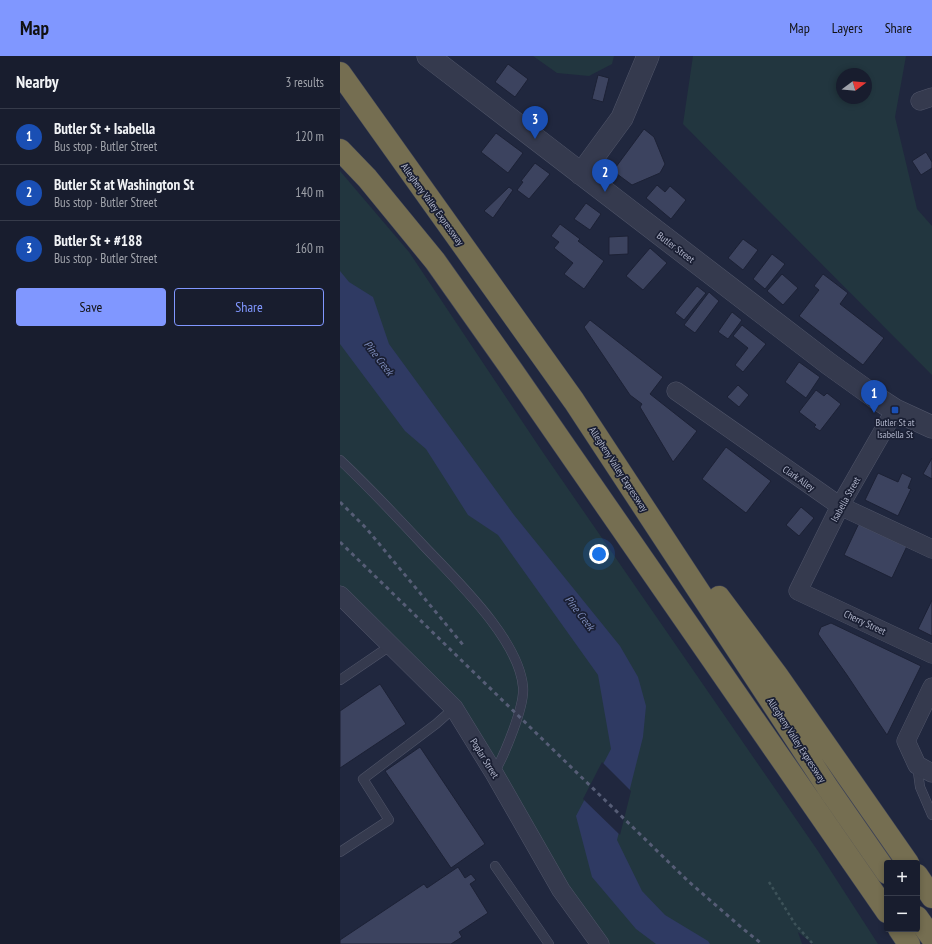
<!DOCTYPE html>
<html lang="en">
<head>
<meta charset="utf-8">
<style>
  :root { --surface:#181d2e; --page:#212636; --text:#f1f3f6; --muted:#9fa2aa; --line:#363b4a; --accent:#8097ff }
  body { margin:0; font-family:"PT Sans Narrow",sans-serif; background:var(--page); color:var(--text) }
  .controls { position:absolute; right:12px; bottom:12px; display:grid; overflow:hidden; border-radius:4px; box-shadow:0 2px 6px #0003 }
  .controls button { width:36px; height:36px; display:grid; place-items:center; padding:0; border:0; border-bottom:1px solid var(--line); background:var(--surface); color:var(--text); font:20px sans-serif }
  .compass { position:absolute; left:496px; top:12px; width:36px; height:36px; border-radius:50%; background:var(--surface); box-shadow:0 2px 6px #0003; rotate:74deg }
  .you { position:absolute; left:259px; top:498px; width:14px; height:14px; margin:-10px; border:3px solid #fff; border-radius:50%; background:#1a73e8; box-shadow:0 0 0 6px #1a73e833 }
  .badge { display:grid; place-items:center; width:26px; height:26px; border-radius:50%; background:var(--accent); color:#fff; font-size:13px; font-weight:700 }
  .pin { position:absolute; translate:-50% -33px; filter:drop-shadow(0 1px 2px #0008) }
  .pin::after { content:''; position:absolute; top:21px; width:14px; height:12px; background:inherit; clip-path:polygon(0 0,100% 0,50% 100%) }
  .list { margin:0; padding:0; list-style:none }
  h2 { display:flex; justify-content:space-between; align-items:center; height:52px; margin:0; padding:0 16px; font-size:17px }
  h2 small { font-size:13px; font-weight:400; color:var(--muted) }
  .list li { display:grid; grid-template-columns:26px 1fr auto; gap:12px; align-items:center; box-sizing:border-box; height:56px; padding:0 16px; border-top:1px solid var(--line) }
  .list b { display:block; font-size:15px; white-space:nowrap }
  .list p { margin:0; font-size:13px; white-space:nowrap; color:var(--muted) }
  .list em { font-size:13px; font-style:normal; color:var(--muted) }
  .actions { display:flex; gap:8px; padding:12px 16px }
  .actions a { flex:1; padding:9px 0; border:1px solid var(--accent); border-radius:4px; text-align:center; font-size:14px; color:var(--accent) }
  .actions .main { background:var(--accent); color:#111 }
  .map { position:relative; flex:none; width:592px; height:888px; overflow:hidden }
  header { display:flex; align-items:center; gap:24px; box-sizing:border-box; height:56px; padding:0 20px; background:var(--accent); color:#111 }
  header strong { font-size:19px }
  nav { display:flex; gap:22px; margin-inline-start:auto; font-size:14px }
  main { display:flex }
  aside { flex:1; background:var(--surface) }
  .map>svg:first-child { display:block }
</style>
</head>
<body>
<header>
<strong>Map</strong>
<nav><a>Map</a><a>Layers</a><a>Share</a></nav>
</header>
<main>
<aside>
<h2>Nearby<small>3 results</small></h2>
<ul class="list">
<li><span class="badge" style="background:#1a4fb4">1</span><div><b>Butler St + Isabella</b><p>Bus stop · Butler Street</p></div><em>120 m</em></li>
<li><span class="badge" style="background:#1a4fb4">2</span><div><b>Butler St at Washington St</b><p>Bus stop · Butler Street</p></div><em>140 m</em></li>
<li><span class="badge" style="background:#1a4fb4">3</span><div><b>Butler St + #188</b><p>Bus stop · Butler Street</p></div><em>160 m</em></li>
</ul>
<div class="actions"><a class="main">Save</a><a>Share</a></div>
</aside>
<div class="map">
<svg width="592" height="888" viewBox="0 0 592 888">
  <rect width="100%" height="100%" fill="#20273e"/>
  <path fill="#22363f" fill-rule="evenodd" d="M193,0H274L272,8L249,20L217,17Z
    M353,0H566L555,61L577,153L592,170V319L418,144L343,68ZM502,18H526V42H502Z
    M0,115L69,196L204,398L478,795L538,888H473L458,876L462,888H260L141,696L0,539Z"/>
  <path fill="#2f3a63" d="M0,215L9,226L33,241L49,288L174,459L280,590L298,621L306,650L303,681L277,784L302,835L325,859L368,885L370,888H316L296,873L252,821L236,760L271,693L258,619L158,479L128,459L86,393L65,375L0,288Z"/>
  <path fill="#20273e" d="M262,706L291,735L280,779L243,743Z"/>
  <path fill="#3c435f" stroke="#1c2135" d="M168,8L188,23L175,41L155,26Z
    M258,19L269,22L263,46L252,43Z
    M304,73L314,81L325,108L320,117L292,129L273,115Z
    M156,77L183,97L168,117L141,96Z
    M586,96L592,106V112L581,119L572,105Z
    M195,107L210,118L189,143L177,134L183,126L181,125Z
    M317,129L325,136L330,130L346,144L331,163L306,142Z
    M169,131L173,134L153,162L144,155Z
    M246,147L261,158L250,174L234,163Z
    M220,168L240,183L238,185L264,205L244,233L224,218L233,207L214,192L219,186L211,180Z
    M288,180V198L269,199V181Z
    M403,183L418,194L403,214L388,202Z
    M310,192L327,207L303,234L286,220Z
    M432,198L445,208L425,233L413,223Z
    M442,218L458,232L443,249L427,235Z
    M483,218L508,237L500,248L544,282L523,309L459,260L479,234L474,230Z
    M357,230L366,237L344,264L335,257Z
    M369,236L379,245L355,277L344,269Z
    M392,256L402,264L388,283L378,276Z
    M250,264L323,321L310,338L357,375L333,406L300,351L302,348L290,339L244,271Z
    M402,269L426,288L403,316L395,309L408,292L393,280Z
    M459,306L480,321L466,342L445,326Z
    M398,329L409,339L399,351L387,341Z
    M476,334L484,340L487,337L501,348L480,375L474,371L476,369L459,356Z
    M386,391L431,425L406,457L362,423Z
    M592,402V423L583,418Z
    M538,417L558,426L562,417L572,422L568,432L571,433L558,460L525,444Z
    M461,451L474,462L459,480L446,469Z
    M520,465L568,488L552,522L504,499Z
    M592,544V580L578,573Z
    M491,567L581,610L547,679L507,619L478,578L481,571Z
    M40,628L66,668L0,712V655Z
    M80,691L145,788L111,812L45,715Z
    M118,811L125,822L131,818L136,824L130,828L148,857L119,876L122,881L111,888H0V884L84,828L87,832Z"/>
  <g fill="none" stroke-linecap="round" stroke-linejoin="round">
    <defs>
      <path id="service" d="M0,404C29,431 56,460 83,489C115,523 179,583 183,631C185,650 164,700 154,717
        M0,624L50,590
        M577,709L580,731L592,759
        M0,796L49,764L23,723L96,668L114,652
        M155,810L209,888"/>
      <path id="minor" d="M580,45L592,41
        M336,335L500,450L592,493
        M555,354L500,450L458,535L592,598
        M0,539L114,652L154,717L221,834L260,888
        M592,631L566,685L577,709L592,717"/>
      <path id="tertiary" d="M88,0L489,308L535,341L555,354L592,371
        M241,118L282,62L308,0"/>
      <path id="motorway" d="M0,17L234,345L488,732L547,817
        M0,94L27,122L95,205L172,314L547,856
        M379,541L437,619L568,807
        M577,819L592,841
        M577,861L592,882
        M559,873L569,888"/>
    </defs>
    <use href="#service" stroke="#505569" stroke-width="10"/>
    <use href="#minor" stroke="#505569" stroke-width="19"/>
    <use href="#tertiary" stroke="#505569" stroke-width="23"/>
    <use href="#motorway" stroke="#3d4256" stroke-width="23"/>
    <path stroke="#3d5259" stroke-width="2.5" stroke-dasharray="3 3" stroke-linecap="butt" d="M429,826L455,868L473,888"/>
    <use href="#service" stroke="#353a4e" stroke-width="9"/>
    <use href="#minor" stroke="#353a4e" stroke-width="18"/>
    <use href="#tertiary" stroke="#353a4e" stroke-width="22"/>
    <use href="#motorway" stroke="#756e51" stroke-width="22"/>
    <path stroke="#565d76" stroke-width="3" stroke-dasharray="4 4" stroke-linecap="butt" d="M0,446L26,472L124,590
      M0,486L348,825L402,872L422,888"/>
  </g>
  <rect fill="#1a4fb4" stroke="#1a1f33" stroke-width="1.5" x="551" y="350" width="8" height="8" rx="2"/>
  <g text-anchor="middle" stroke-width="3.5" stroke-linejoin="round" paint-order="stroke">
    <g font-size="10" fill="#b0b5ca" stroke="#1a1f33">
      <text transform="translate(93 148) rotate(54)" y="4">Allegheny Valley Expressway</text>
      <text transform="translate(336 191) rotate(37)" y="4">Butler Street</text>
      <text transform="translate(279 413) rotate(57)" y="4">Allegheny Valley Expressway</text>
      <text transform="translate(459 422) rotate(35)" y="4">Clark Alley</text>
      <text transform="translate(505 443) rotate(-61)" y="4">Isabella Street</text>
      <text transform="translate(525 566) rotate(25)" y="4">Cherry Street</text>
      <text transform="translate(457 684) rotate(57)" y="4">Allegheny Valley Expressway</text>
      <text transform="translate(145 702) rotate(58)" y="4">Poplar Street</text>
    </g>
    <g font-size="10" fill="#b0b5ca" stroke="#1a1f33">
      <text x="555" y="370">Butler St at<tspan x="555" dy="12">Isabella St</tspan></text>
    </g>
    <g font-size="11" font-style="italic" fill="#7c8ab9" stroke="#1a1f33">
      <text transform="translate(39 302) rotate(52)" y="4">Pine Creek</text>
      <text transform="translate(240 557) rotate(52)" y="4">Pine Creek</text>
    </g>
  </g>
</svg>
<div class="controls">
<button>+</button>
<button>−</button>
</div>
<svg class="compass" viewBox="-18 -18 36 36"><path d="M0-13l5 13h-10z" fill="#e53935"/><path d="M0 13l5-13h-10z" fill="#9fa2aa"/></svg>
<div class="you"></div>
<div class="pin badge" style="left:534px;top:357px;background:#1a4fb4">1</div>
<div class="pin badge" style="left:265px;top:136px;background:#1a4fb4">2</div>
<div class="pin badge" style="left:195px;top:83px;background:#1a4fb4">3</div>
</div>
</main>
</body>
</html>
